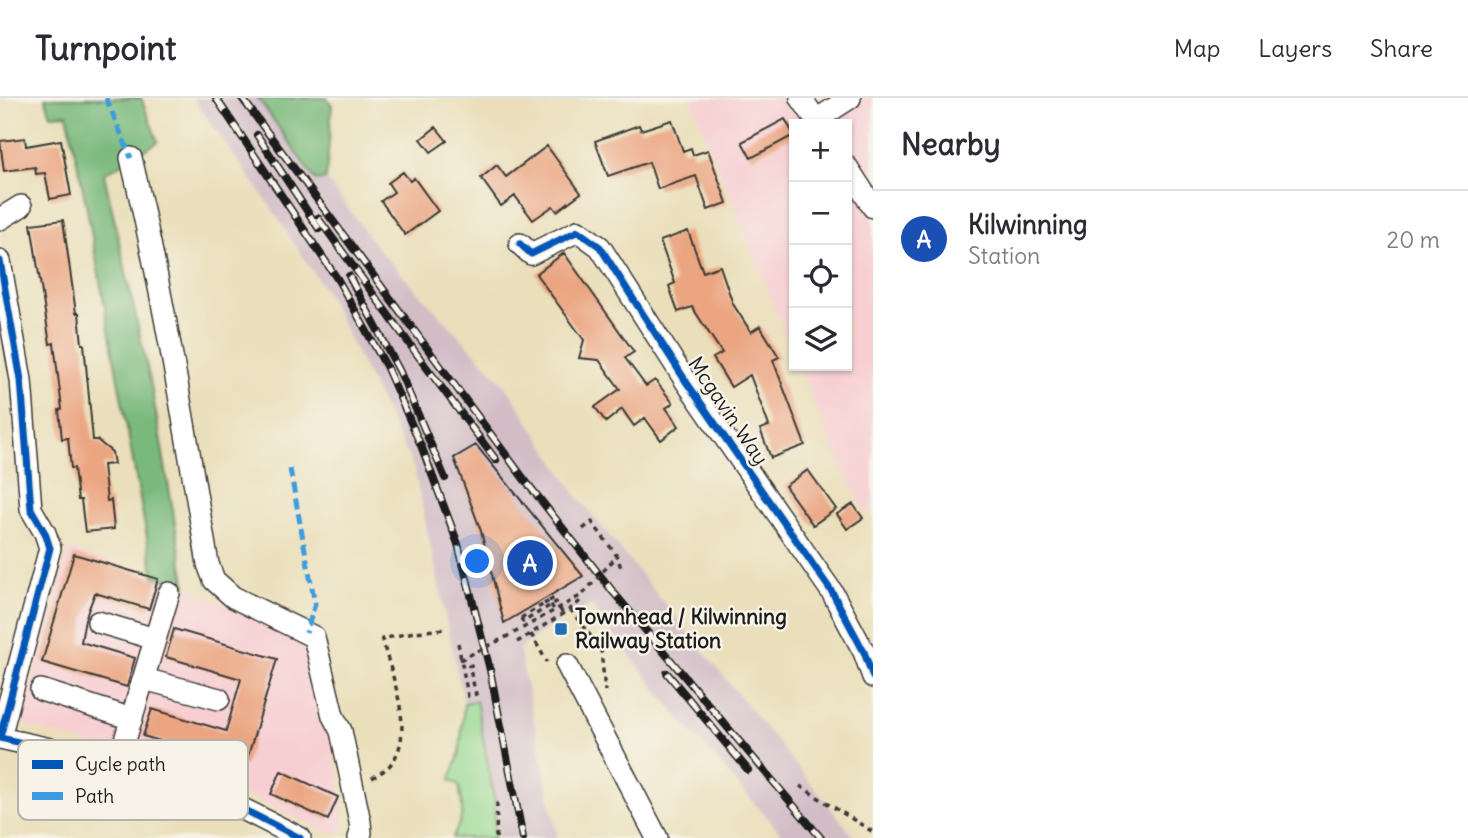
<!DOCTYPE html>
<html lang="en">
<head>
<meta charset="utf-8">
<style>
  :root { --surface:#fff; --page:#f7f7f7; --text:#2b2b33; --muted:#7c7c81; --line:#e1e1e2; --accent:#d93025 }
  body { margin:0; font-family:Delius,sans-serif; background:var(--page); color:var(--text) }
  .controls { position:absolute; right:21px; top:21px; display:grid; overflow:hidden; border-radius:0px; box-shadow:0 2px 5px #0004 }
  .controls button { width:63px; height:63px; display:grid; place-items:center; padding:0; border:0; border-bottom:2px solid var(--line); background:var(--surface); color:var(--text); font:35px sans-serif }
  .you { position:absolute; left:478px; top:464px; width:24px; height:24px; margin:-18px; border:5px solid #fff; border-radius:50%; background:#1a73e8; box-shadow:0 0 0 10px #1a73e833 }
  .badge { display:grid; place-items:center; width:46px; height:46px; border-radius:50%; background:var(--accent); color:#fff; font-size:23px; font-weight:700 }
  .pin { position:absolute; translate:-50% -50%; border:4px solid #fff; box-shadow:0 2px 7px #0006 }
  .list { margin:0; padding:0; list-style:none }
  h2 { display:flex; justify-content:space-between; align-items:center; height:91px; margin:0; padding:0 28px; font-size:30px }
  h2 small { font-size:23px; font-weight:400; color:var(--muted) }
  .list li { display:grid; grid-template-columns:46px 1fr auto; gap:21px; align-items:center; box-sizing:border-box; height:98px; padding:0 28px; border-top:2px solid var(--line) }
  .list b { display:block; font-size:26px; white-space:nowrap }
  .list p { margin:0; font-size:23px; white-space:nowrap; color:var(--muted) }
  .list em { font-size:23px; font-style:normal; color:var(--muted) }
  .icon { flex:none; width:38px; height:38px; fill:none; stroke:currentColor; stroke-width:2; stroke-linecap:round; stroke-linejoin:round }
  .map { position:relative; flex:none; width:873px; height:740px; overflow:hidden }
  header { display:flex; align-items:center; gap:42px; box-sizing:border-box; height:98px; padding:0 35px; background:var(--surface); border-bottom:2px solid var(--line) }
  header strong { font-size:33px }
  nav { display:flex; gap:38px; margin-inline-start:auto; font-size:24px }
  main { display:flex }
  aside { flex:1; background:var(--surface) }
  .map>svg:first-child { display:block }
</style>
</head>
<body>
<header>
<strong>Turnpoint</strong>
<nav><a>Map</a><a>Layers</a><a>Share</a></nav>
</header>
<main>
<div class="map">
<svg width="873" height="740" viewBox="0 0 873 740">
  <rect width="100%" height="100%" fill="#f7f3e8"/>
  <filter id="ink" filterUnits="userSpaceOnUse"><feTurbulence type="fractalNoise" baseFrequency=".0143" numOctaves="2"/><feDisplacementMap in="SourceGraphic" scale="14" xChannelSelector="R" yChannelSelector="G"/><feConvolveMatrix kernelMatrix="1 2 1 2 8 2 1 2 1" color-interpolation-filters="sRGB"/></filter>
  <filter id="wash" filterUnits="userSpaceOnUse"><feTurbulence type="fractalNoise" baseFrequency=".00686" numOctaves="4" result="noise"/><feDisplacementMap in="SourceGraphic" scale="28" xChannelSelector="R" yChannelSelector="G"/><feGaussianBlur stdDeviation="1.57" result="paint"/><feColorMatrix in="noise" values="0 0 0 0 0 0 0 0 0 0 0 0 0 0 0 0 0 1.4 0 .05"/><feComposite in="paint" operator="in"/></filter>
  <g filter="url(#wash)">
    <rect width="100%" height="100%" fill="#eadfba"/>
    <path fill="#f7cfd3" d="M690,0H873V411L865,416L831,346L799,268H847V26H794V257Z
      M69,451L186,488L272,530L311,553L342,692L344,727L340,734L332,736L216,683L26,628L22,619Z"/>
    <path fill="#d2bdc7" d="M193,0H258L315,82L326,81L379,152L506,288L577,398L855,740H785L674,614L591,507L578,516L574,511L519,551L558,740H498L495,705L476,603L464,605L414,370L326,194L268,105Z"/>
    <path fill="#97d991" stroke="#5a7a56" stroke-width="2" d="M476,603L495,705L494,740H452C466,714 463,714 459,687L450,682L460,654L464,605Z"/>
    <path fill="#79b97b" stroke="#4a6a4c" stroke-width="2" d="M45,0H141L158,44L104,76L151,287L186,488L154,478L86,106L67,16L51,17Z
      M258,0H327L332,7L326,81L316,83Z"/>
    <g id="blocks">
      <path fill="#eba581" d="M785,21L794,37L751,60L742,44Z
        M672,22L683,53L691,50L693,57L708,52L727,105L708,112L696,78L658,91L649,64L608,78L595,43L639,27L641,32Z
        M436,29L447,43L431,54L421,41Z
        M25,40L26,48L61,42L71,97L50,101L45,75L36,76L35,69L4,73L0,43Z
        M547,48L581,95L557,113L553,108L533,122L515,98L501,108L481,80L497,67L506,79Z
        M403,74L410,83L414,80L438,113L405,137L381,103L394,94L388,85Z
        M63,122L76,215H79L82,246H84L93,342H97L112,354L114,366L103,367L107,403L111,402L114,431L85,434L81,402H78L74,370H71L68,340L62,341L59,312L62,311L54,245L50,246L31,126Z
        M688,133L703,174L720,168L733,206L751,234L760,228L779,259L773,262L805,347L771,360L760,331L769,328L750,277L731,289L713,260L722,255L692,209L678,214L669,188L675,185L660,143Z
        M564,155L634,254L625,260L646,288L655,282L673,305L666,310L679,328L661,342L645,320L634,328L622,311L606,324L595,309L620,291L599,262L579,260L584,242L536,176Z
        M476,347L583,478L504,525L481,433L454,360Z
        M808,372L836,411L813,427L785,388Z
        M853,406L863,420L847,431L837,416Z
        M74,456L158,481L149,511L95,495L85,521L81,544L135,560L127,589L42,564Z
        M174,531L277,561L245,668L143,638L152,611L226,633L241,581L166,559Z
        M281,673L338,699L328,722L271,696Z"/>
    </g>
  </g>
  <g filter="url(#ink)">
    <use href="#blocks" fill-opacity="0" stroke="#3b3934" stroke-width="2"/>
    <g fill="none" stroke-linecap="round" stroke-linejoin="round">
      <defs>
        <path id="minor" d="M801,0L819,26
          M816,22L850,0
          M131,60C163,194 185,330 208,466L214,482L233,499L314,539L333,618L341,633L360,724L361,735L359,740
          M847,69L873,109
          M0,121L21,108
          M520,146L531,156L578,133L600,149L687,285L832,494L864,554L873,579
          M0,163L21,282L31,411L45,435L50,450L0,639
          M98,524L155,541
          M567,567L657,740
          M144,581L219,601
          M41,592L132,621
          M0,640L50,651L189,690L237,708L300,740
          M117,669L169,495"/>
      </defs>
      <use href="#minor" stroke="#3b3934" stroke-width="24"/>
      <path stroke="#3b3934" stroke-width="3.5" stroke-dasharray="5 5" stroke-linecap="butt" d="M583,431L592,424L617,458L621,470
        M549,503L558,498
        M570,511L601,552L605,593
        M521,520L523,524L556,504L563,516
        M521,520L544,506
        M531,536L547,564
        M517,544L563,516L582,502
        M458,545L468,598L476,596L469,568L474,566
        M372,680C378,676 386,672 390,667C417,636 391,576 382,541L414,534L446,531
        M800,688L873,734
        M496,740L497,706L500,705"/>
      <use href="#minor" stroke="#fff" stroke-width="21"/>
      <defs>
        <path id="rail" d="M216,0L338,182L386,268L422,350L458,446L490,572L523,740
          M242,0L524,381L614,495L821,740
          M257,37L319,131
          M318,120L427,270L496,362
          M349,178L400,274L445,380
          M667,575L748,672"/>
      </defs>
      <use href="#rail" stroke="#1c1c1c" stroke-width="8"/>
      <use href="#rail" stroke="#f7f3e8" stroke-width="5" stroke-dasharray="16" stroke-linecap="butt"/>
      <path stroke="#3b3934" stroke-width="3.5" stroke-dasharray="5 5" stroke-linecap="butt" d="M544,506L549,503L554,512
        M460,562L512,536L582,497L617,458"/>
      <path stroke="#3c9bdf" stroke-width="5" stroke-dasharray="10 5" stroke-linecap="butt" d="M106,0L131,60
        M290,371L315,506L306,535"/>
      <defs>
        <path id="cycleway" d="M520,146L531,156L578,133L600,149L687,285L832,494L864,554L873,579
          M0,163L21,282L31,411L45,435L50,450L0,639
          M0,640L50,651L189,690L237,708L300,740"/>
      </defs>
      <use href="#cycleway" stroke="#f7f3e8" stroke-width="11"/>
      <use href="#cycleway" stroke="#0057b8" stroke-width="7"/>
    </g>
  </g>
  <rect fill="#1f6fb2" stroke="#f7f3e8" stroke-width="2.5" x="554" y="524" width="14" height="14" rx="3.5"/>
  <g text-anchor="middle" stroke-width="5" stroke-linejoin="round" paint-order="stroke">
    <g font-size="21" fill="#1c1c1c" stroke="#f7f3e8">
      <text transform="translate(728 313) rotate(56)" y="7">Mcgavin Way</text>
    </g>
    <g font-size="21" font-weight="bold" fill="#1c1c1c" stroke="#f7f3e8" text-anchor="start">
      <text x="575" y="526">Townhead / Kilwinning<tspan x="575" dy="24">Railway Station</tspan></text>
    </g>
  </g>
  <rect x="18" y="642" width="230" height="80" rx="10" fill="#f7f3e8" stroke="#b5b2ab" stroke-width="2"/>
  <rect x="32" y="662" width="31" height="9" fill="#0057b8"/>
  <rect x="32" y="694" width="31" height="8" fill="#3c9bdf"/>
  <g font-size="19" fill="#1c1c1c">
    <text x="75" y="673">Cycle path</text>
    <text x="75" y="705">Path</text>
  </g>
</svg>
<div class="controls">
<button>+</button>
<button>−</button>
<button><svg class="icon" aria-label="locate" viewBox="0 0 24 24"><circle cx="12" cy="12" r="6"/><path d="M12 2v4M12 18v4M2 12h4M18 12h4"/></svg></button>
<button><svg class="icon" aria-label="layers" viewBox="0 0 24 24"><path d="M12 4l9 5-9 5-9-5zM3 14l9 5 9-5"/></svg></button>
</div>
<div class="you"></div>
<div class="pin badge" style="left:530px;top:465px;background:#1a4fb4">A</div>
</div>
<aside>
<h2>Nearby<small></small></h2>
<ul class="list">
<li><span class="badge" style="background:#1a4fb4">A</span><div><b>Kilwinning</b><p>Station</p></div><em>20 m</em></li>
</ul>
</aside>
</main>
</body>
</html>
